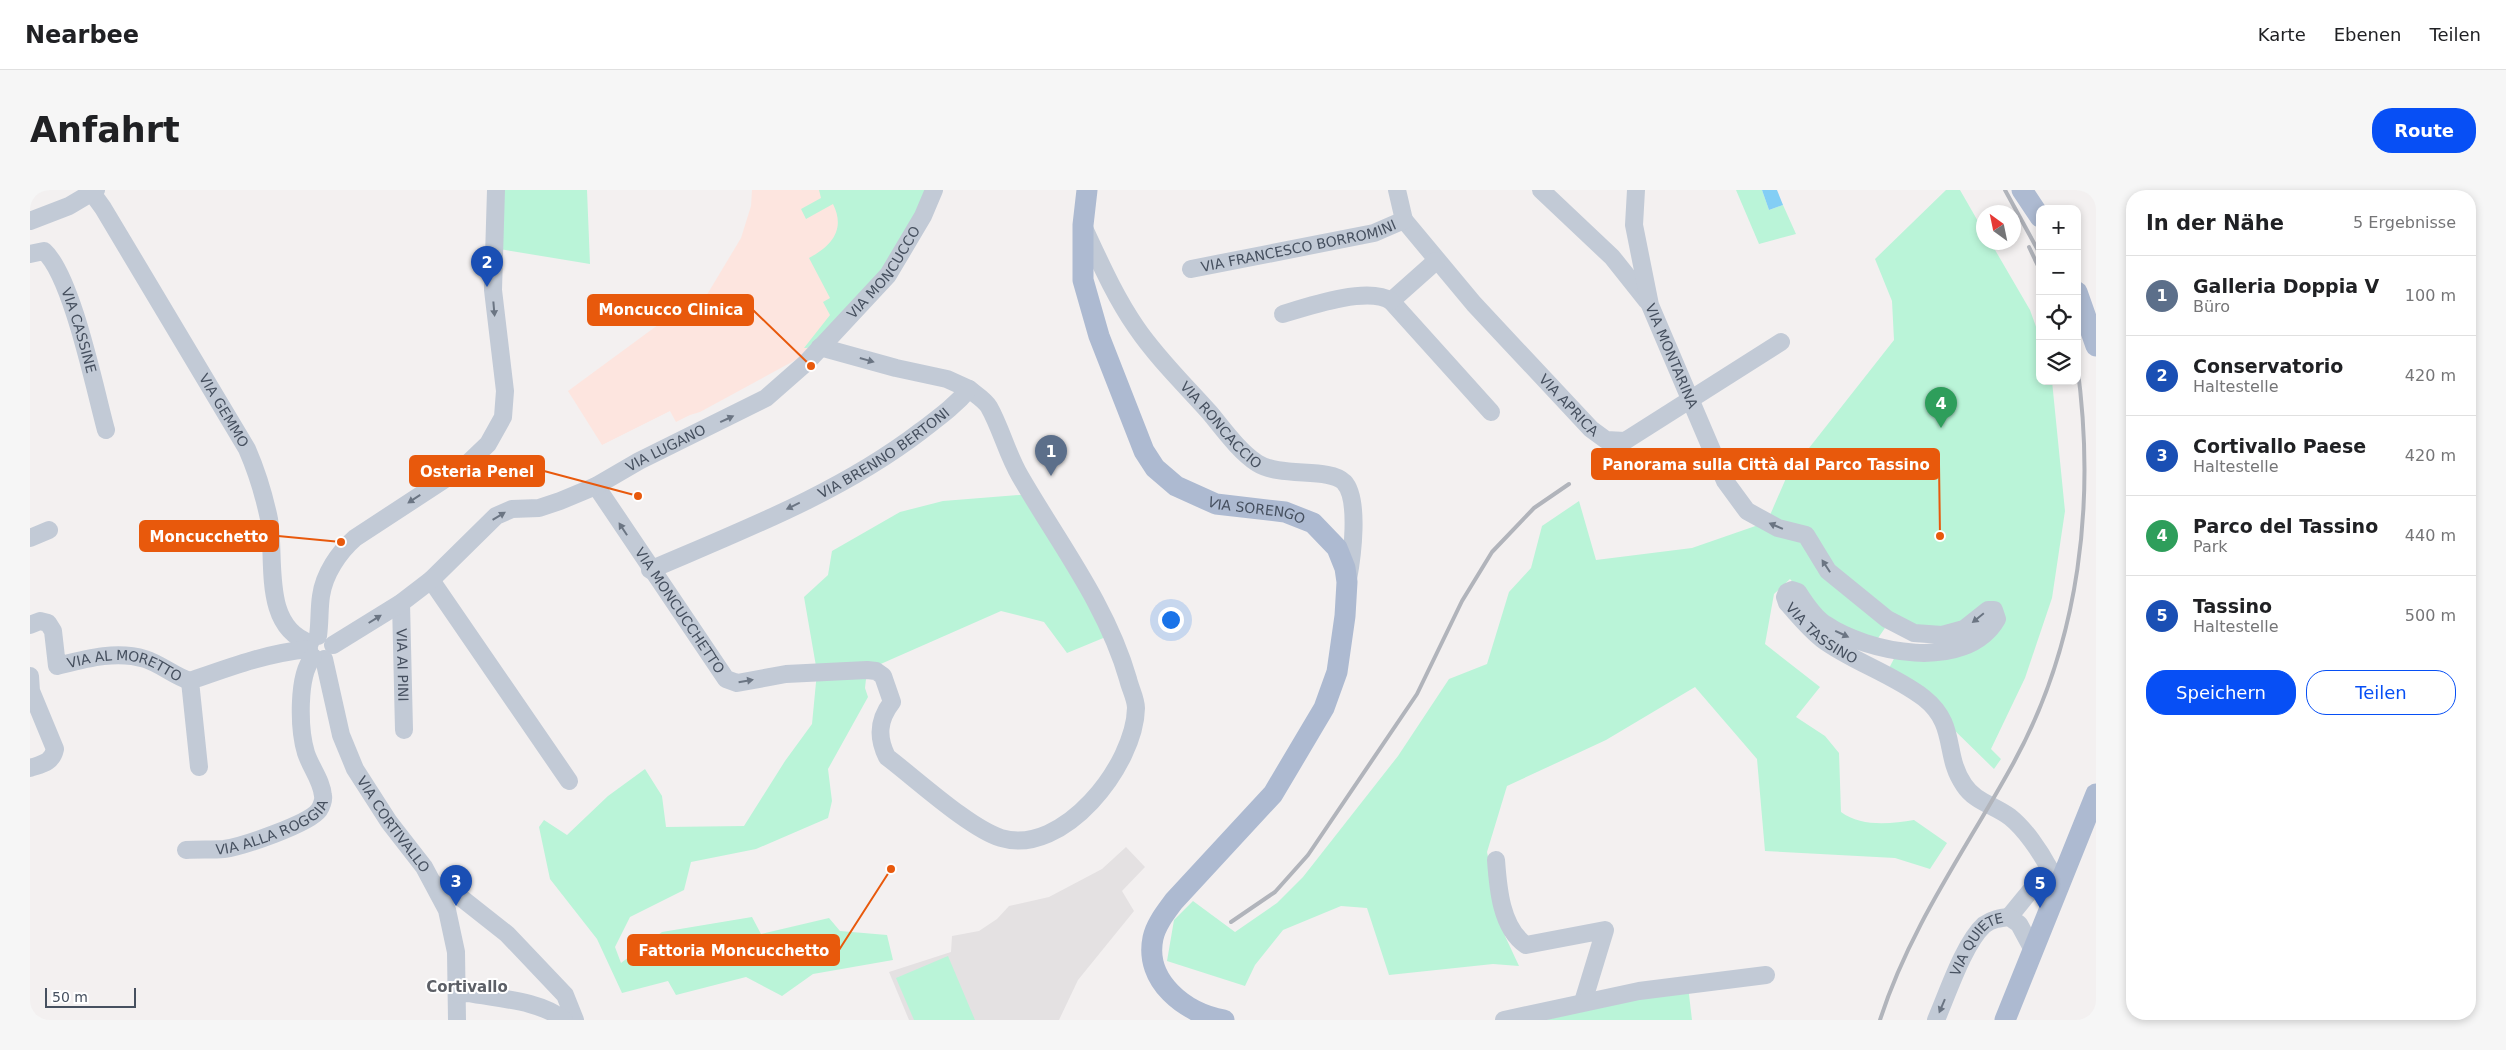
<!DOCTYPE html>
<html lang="de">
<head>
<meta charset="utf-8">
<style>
  :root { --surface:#fff; --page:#f6f6f6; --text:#202124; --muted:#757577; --line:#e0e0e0; --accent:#074ff5 }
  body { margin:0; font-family:"DejaVu Sans",sans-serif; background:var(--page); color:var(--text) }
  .controls { position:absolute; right:15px; top:15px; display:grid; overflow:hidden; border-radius:10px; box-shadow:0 2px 8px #0003 }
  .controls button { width:45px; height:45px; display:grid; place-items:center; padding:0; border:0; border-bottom:1px solid var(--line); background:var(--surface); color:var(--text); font:25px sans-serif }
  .compass { position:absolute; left:1946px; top:15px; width:45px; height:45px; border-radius:50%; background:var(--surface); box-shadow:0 2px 8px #0003; rotate:327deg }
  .scale { position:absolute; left:15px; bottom:12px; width:91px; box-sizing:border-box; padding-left:5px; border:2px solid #46505f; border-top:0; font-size:14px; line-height:18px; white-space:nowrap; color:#46505f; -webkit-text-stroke:4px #fff; paint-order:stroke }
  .you { position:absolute; left:1140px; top:429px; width:18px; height:18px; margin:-12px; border:4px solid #fff; border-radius:50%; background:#1a73e8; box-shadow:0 0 0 8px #1a73e833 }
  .badge { display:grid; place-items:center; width:32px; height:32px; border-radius:50%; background:var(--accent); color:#fff; font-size:16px; font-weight:700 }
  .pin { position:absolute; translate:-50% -41px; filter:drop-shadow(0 1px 2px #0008) }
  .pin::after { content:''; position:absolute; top:26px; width:18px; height:15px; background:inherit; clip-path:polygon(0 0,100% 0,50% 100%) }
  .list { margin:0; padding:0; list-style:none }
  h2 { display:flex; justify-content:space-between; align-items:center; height:65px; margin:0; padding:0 20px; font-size:21px }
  h2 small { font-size:16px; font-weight:400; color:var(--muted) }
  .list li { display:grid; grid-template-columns:32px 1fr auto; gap:15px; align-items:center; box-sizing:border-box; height:80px; padding:0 20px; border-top:1px solid var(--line) }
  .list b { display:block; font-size:19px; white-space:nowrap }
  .list p { margin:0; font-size:16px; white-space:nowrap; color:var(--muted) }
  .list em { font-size:16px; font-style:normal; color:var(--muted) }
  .actions { display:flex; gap:10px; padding:15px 20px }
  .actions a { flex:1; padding:11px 0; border:1px solid var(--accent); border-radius:20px; text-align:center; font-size:18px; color:var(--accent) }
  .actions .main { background:var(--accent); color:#fff }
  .icon { flex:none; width:28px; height:28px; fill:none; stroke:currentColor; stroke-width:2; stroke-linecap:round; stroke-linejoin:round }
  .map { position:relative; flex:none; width:2066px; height:830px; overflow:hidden; border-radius:20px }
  header { display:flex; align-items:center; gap:30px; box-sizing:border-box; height:70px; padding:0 25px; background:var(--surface); border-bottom:1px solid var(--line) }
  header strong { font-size:24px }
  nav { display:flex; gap:28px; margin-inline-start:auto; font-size:18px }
  .intro { display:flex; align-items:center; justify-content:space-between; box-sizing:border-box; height:120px; padding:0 30px }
  h1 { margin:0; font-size:35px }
  .button { padding:12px 22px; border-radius:20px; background:var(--accent); color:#fff; font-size:18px; font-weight:700 }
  main { display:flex; gap:30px; padding:0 30px }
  aside { flex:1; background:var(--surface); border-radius:20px; box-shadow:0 2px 8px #0003 }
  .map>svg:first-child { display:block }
</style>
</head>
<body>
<header>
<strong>Nearbee</strong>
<nav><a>Karte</a><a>Ebenen</a><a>Teilen</a></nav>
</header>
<div class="intro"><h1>Anfahrt</h1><a class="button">Route</a></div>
<main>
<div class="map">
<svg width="2066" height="830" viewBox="0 0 2066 830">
  <rect width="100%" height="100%" fill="#f3f0f0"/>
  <path fill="#e4e1e2" d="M1096,657L1115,677L1092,701L1104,721L1048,790L1029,830H879L859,782L921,762L922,746L949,741L967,729L979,716L1019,707L1072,679Z"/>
  <path fill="#fde5df" d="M722,0H904L782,161L670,222L660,225L646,232L640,221L572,255L538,201L651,118L660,133L711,48L721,16Z"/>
  <path fill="#baf4d8" d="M472,0H557L560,74L469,59Z
    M789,0H904L858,85L790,157L774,158L800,125L793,112L800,108L779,68C801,56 816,40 803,14L776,29L771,19L791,8Z
    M1706,0H1732L1739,20L1753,15L1766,44L1729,54Z
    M1916,0H1930L1953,40L1954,52L1961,53L2000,120L2010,148V191H2022L2035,321L2022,408L1995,488L1961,559L1971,569L1964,579L1915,531L1856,484L1868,461L1900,463L1946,430L1884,443L1811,396L1855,438L1846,451L1793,426L1760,389L1744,404L1735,454L1790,497L1766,527L1795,546L1809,563L1811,622C1831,637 1860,634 1884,630L1917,653L1900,679L1865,668L1735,661L1727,569L1665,497L1576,550L1477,596L1457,662L1475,746L1489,776L1463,774L1359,785L1337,718L1311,716L1253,740L1225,775L1215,796L1137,771L1144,730L1163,711L1205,742L1247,713L1273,687L1368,566L1419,489L1457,474L1479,402L1501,378L1512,336L1549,311L1566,370L1662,358L1737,332L1757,286L1864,150L1862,111L1845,69Z
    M1001,304L1083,444L1037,463L1014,432L971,421L837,480L835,498L838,507L798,579L802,611L798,628L726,659L661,672L654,700L600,727L585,757L591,773L632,742L722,727L731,744L799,728L810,741L857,745L863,770L783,784L752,806L716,787L646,805L638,791L592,803L567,749L520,689L509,637L514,630L537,645L578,606L615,579L632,606L636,637L714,636L755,571L782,534L787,482L774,407L798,385L802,361L870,322L913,311Z
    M918,766L945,830H884L866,788Z
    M1658,796L1662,830H1515Z"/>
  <path fill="#83cef5" d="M1732,0H1747L1753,15L1739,20Z"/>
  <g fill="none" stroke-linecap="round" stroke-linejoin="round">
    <g stroke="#c2cad6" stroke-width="18">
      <path id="s1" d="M60,0L73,18L217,259C227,282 234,305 239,329C246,369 231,436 280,453"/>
      <path d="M1511,0L1582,67L1617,111"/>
      <path id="s2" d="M1606,0L1604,35L1620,115L1695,291L1717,321L1748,338L1776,345L1798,381L1857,429L1884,443L1912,445L1934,439L1958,420H1964L1967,429C1936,483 1837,463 1795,434C1784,427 1775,413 1768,402L1762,400L1757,402L1755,407L1757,413C1768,425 1779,439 1792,449C1821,471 1863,484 1894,508C1928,535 1913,565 1934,595C1945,612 1964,615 1980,627C1995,639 2010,661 2019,678"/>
      <path id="s3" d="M1374,30L1444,114L1561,239L1576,250L1595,251L1751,152"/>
      <path d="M0,31L39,16L66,0"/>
      <path id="s4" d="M1053,36C1069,70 1084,105 1106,137C1127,168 1155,195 1180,223C1194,240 1209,261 1227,273C1250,288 1299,277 1314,292C1330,309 1322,368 1318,389"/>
      <path id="s5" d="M0,64L14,61C42,86 65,200 76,240"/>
      <path d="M1406,71L1361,111L1461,222"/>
      <path id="s6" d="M1161,79L1344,43L1374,30L1367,0"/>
      <path d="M1253,124C1279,116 1338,96 1361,111"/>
      <path id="s7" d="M566,296L696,489L707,493L756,484L837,480L846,481L853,486L862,512C848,530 847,547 857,567C885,588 939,638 971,648C1033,667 1105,575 1106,518C1106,509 1100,498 1098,489C1077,415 1028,352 990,286C977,264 971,238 959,217C955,210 945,204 939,199"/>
      <path d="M0,348L19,340"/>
      <path id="s8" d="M620,380C713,340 810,303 891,241C908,228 925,216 939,199L917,189L866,178L790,157"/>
      <path d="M401,390L539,591"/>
      <path id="s9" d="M371,413L374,540"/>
      <path id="s10" d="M0,435L10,431L18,433L23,441L27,476C55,469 86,460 115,469C131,474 144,486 160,491"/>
      <path d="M288,446C290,432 289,419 291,406C294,384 309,362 325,348L435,276L458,254L473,227L475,201L463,100L466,0"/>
      <path id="s11" d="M303,455L371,413L401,390L466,326L482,319L509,318L530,311L566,296L609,271L736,208L777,172L858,85L893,26L904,0"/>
      <path id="s12" d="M294,469L311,545L325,579L359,632L394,677L417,720L426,762L427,830"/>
      <path d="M0,486L1,501L25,559C22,573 12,574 0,578"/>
      <path d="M169,577L160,491C200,477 237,463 279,459"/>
      <path id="s13" d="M156,660C168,659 182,660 194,659C211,657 279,634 289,620C291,617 294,610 293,606C292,591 281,578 276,563C269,540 267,486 283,467"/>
      <path d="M1466,670C1468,698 1471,738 1496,755L1575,740L1553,812"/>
      <path d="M406,695L420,699L477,744L535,805L545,830"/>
      <path d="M1979,727L2019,678"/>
      <path d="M428,804L438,803C469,809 509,810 534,830"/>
      <path d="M1474,830L1609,801L1736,785"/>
      <path id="s14" d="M1906,830C1917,805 1934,753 1954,735C1962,729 1970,728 1979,727L1989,734L2003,760"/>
    </g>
    <g stroke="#adbad1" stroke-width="21">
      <path id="s15" d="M1057,0L1053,35V90L1069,146L1114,261L1125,278L1146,296L1186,314L1255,322L1283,333L1307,358L1315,378L1317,392L1315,426L1307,482L1294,518L1243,604L1144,711C1136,722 1126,734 1123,748C1114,791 1155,823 1194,830"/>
      <path d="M1992,0L2010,27"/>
      <path d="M2047,102L2066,156"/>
      <path d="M1975,830L2066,604"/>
    </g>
    <path stroke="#b1b4bb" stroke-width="4" d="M1975,0L2010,64
      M1999,57L2010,80
      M1201,732L1245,702L1278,665L1387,504L1432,411L1462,362L1504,318L1539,294
      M1850,830C1880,736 1937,658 1984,572C2050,451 2066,311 2047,174"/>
  </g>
  <defs><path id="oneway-solid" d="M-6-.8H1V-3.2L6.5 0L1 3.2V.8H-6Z" transform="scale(1.25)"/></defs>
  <g fill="#6b7583">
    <use href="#oneway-solid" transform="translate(464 119) rotate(85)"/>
    <use href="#oneway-solid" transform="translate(837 170) rotate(16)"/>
    <use href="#oneway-solid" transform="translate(697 229) rotate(-25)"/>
    <use href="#oneway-solid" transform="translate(384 309) rotate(147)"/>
    <use href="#oneway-solid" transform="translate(763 316) rotate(154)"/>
    <use href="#oneway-solid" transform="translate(469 326) rotate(-31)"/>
    <use href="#oneway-solid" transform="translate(1746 336) rotate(-157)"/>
    <use href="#oneway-solid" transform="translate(593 339) rotate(-123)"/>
    <use href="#oneway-solid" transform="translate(1796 376) rotate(-123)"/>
    <use href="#oneway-solid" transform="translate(1948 428) rotate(141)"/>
    <use href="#oneway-solid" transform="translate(345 429) rotate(-32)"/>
    <use href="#oneway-solid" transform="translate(1812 444) rotate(25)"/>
    <use href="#oneway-solid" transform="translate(716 491) rotate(-10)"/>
    <use href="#oneway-solid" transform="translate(1912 816) rotate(113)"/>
  </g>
  <g text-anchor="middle" stroke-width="4" stroke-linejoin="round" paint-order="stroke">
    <g font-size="14" fill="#46505f" stroke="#fff">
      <text dy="5" stroke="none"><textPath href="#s6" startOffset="110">VIA FRANCESCO BORROMINI</textPath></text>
      <text dy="5" stroke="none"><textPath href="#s11" startOffset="679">VIA MONCUCCO</textPath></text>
      <text dy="5" stroke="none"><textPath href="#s5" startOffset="102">VIA CASSINE</textPath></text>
      <text dy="5" stroke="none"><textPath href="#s2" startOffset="172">VIA MONTARINA</textPath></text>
      <text dy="5" stroke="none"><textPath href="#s3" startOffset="248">VIA APRICA</textPath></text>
      <text dy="5" stroke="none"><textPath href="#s1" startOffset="258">VIA GEMMO</textPath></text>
      <text dy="5" stroke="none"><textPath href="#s4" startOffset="244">VIA RONCACCIO</textPath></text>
      <text dy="5" stroke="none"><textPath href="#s11" startOffset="394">VIA LUGANO</textPath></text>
      <text dy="5" stroke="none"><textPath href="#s8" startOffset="262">VIA BRENNO BERTONI</textPath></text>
      <text dy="5" stroke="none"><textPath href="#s15" startOffset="405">VIA SORENGO</textPath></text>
      <text dy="5" stroke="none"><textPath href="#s7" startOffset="150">VIA MONCUCCHETTO</textPath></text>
      <text dy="5" stroke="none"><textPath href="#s2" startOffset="956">VIA TASSINO</textPath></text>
      <text dy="5" stroke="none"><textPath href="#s9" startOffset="62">VIA AI PINI</textPath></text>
      <text dy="5" stroke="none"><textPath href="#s10" startOffset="134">VIA AL MORETTO</textPath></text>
      <text dy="5" stroke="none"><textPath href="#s13" startOffset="91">VIA ALLA ROGGIA</textPath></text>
      <text dy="5" stroke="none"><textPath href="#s12" startOffset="182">VIA CORTIVALLO</textPath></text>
      <text dy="5" stroke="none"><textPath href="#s14" startOffset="88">VIA QUIETE</textPath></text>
    </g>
    <g font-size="15" font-weight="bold" fill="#5c5f66" stroke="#fff">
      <text x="437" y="802">Cortivallo</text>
    </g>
  </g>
  <path fill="none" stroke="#e8590c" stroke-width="2" d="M781 176L723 120M1910 346L1909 274M608 306L514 281M311 352L248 346M861 679L809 760"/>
  <g fill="#e8590c" stroke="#fff" stroke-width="2">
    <circle cx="781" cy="176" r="5"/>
    <circle cx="1910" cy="346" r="5"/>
    <circle cx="608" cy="306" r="5"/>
    <circle cx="311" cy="352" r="5"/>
    <circle cx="861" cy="679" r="5"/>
  </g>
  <g fill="#e8590c" stroke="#e8590c" stroke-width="2">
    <rect x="558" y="105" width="165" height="30" rx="5"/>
    <rect x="1562" y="259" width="347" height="30" rx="5"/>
    <rect x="380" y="266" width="134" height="30" rx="5"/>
    <rect x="110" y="331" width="138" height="30" rx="5"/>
    <rect x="598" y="745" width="211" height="30" rx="5"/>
  </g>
  <g font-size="15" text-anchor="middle" font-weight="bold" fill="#fff">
    <text x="641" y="125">Moncucco Clinica</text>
    <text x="1736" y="280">Panorama sulla Città dal Parco Tassino</text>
    <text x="447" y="287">Osteria Penel</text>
    <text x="179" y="352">Moncucchetto</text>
    <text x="704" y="766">Fattoria Moncucchetto</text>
  </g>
</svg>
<div class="controls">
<button>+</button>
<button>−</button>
<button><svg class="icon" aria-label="locate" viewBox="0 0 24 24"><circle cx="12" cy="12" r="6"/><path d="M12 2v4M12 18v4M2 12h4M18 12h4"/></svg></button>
<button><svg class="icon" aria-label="layers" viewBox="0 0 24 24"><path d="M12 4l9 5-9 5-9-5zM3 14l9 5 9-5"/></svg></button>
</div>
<svg class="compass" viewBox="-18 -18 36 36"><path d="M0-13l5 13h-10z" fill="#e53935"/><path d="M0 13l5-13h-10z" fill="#757577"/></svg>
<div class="scale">50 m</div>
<div class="you"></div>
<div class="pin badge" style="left:1021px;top:286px;background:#5c6f8a">1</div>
<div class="pin badge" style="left:457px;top:97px;background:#1a4fb4">2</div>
<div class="pin badge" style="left:426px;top:716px;background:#1a4fb4">3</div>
<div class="pin badge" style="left:1911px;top:238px;background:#2e9e5b">4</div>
<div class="pin badge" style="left:2010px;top:718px;background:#1a4fb4">5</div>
</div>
<aside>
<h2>In der Nähe<small>5 Ergebnisse</small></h2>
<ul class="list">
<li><span class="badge" style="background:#5c6f8a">1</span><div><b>Galleria Doppia V</b><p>Büro</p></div><em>100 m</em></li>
<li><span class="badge" style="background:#1a4fb4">2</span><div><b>Conservatorio</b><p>Haltestelle</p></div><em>420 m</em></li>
<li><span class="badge" style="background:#1a4fb4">3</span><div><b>Cortivallo Paese</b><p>Haltestelle</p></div><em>420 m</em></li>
<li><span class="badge" style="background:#2e9e5b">4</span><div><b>Parco del Tassino</b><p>Park</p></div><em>440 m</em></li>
<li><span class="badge" style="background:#1a4fb4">5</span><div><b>Tassino</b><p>Haltestelle</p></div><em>500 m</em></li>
</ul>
<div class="actions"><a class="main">Speichern</a><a>Teilen</a></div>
</aside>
</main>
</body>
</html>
